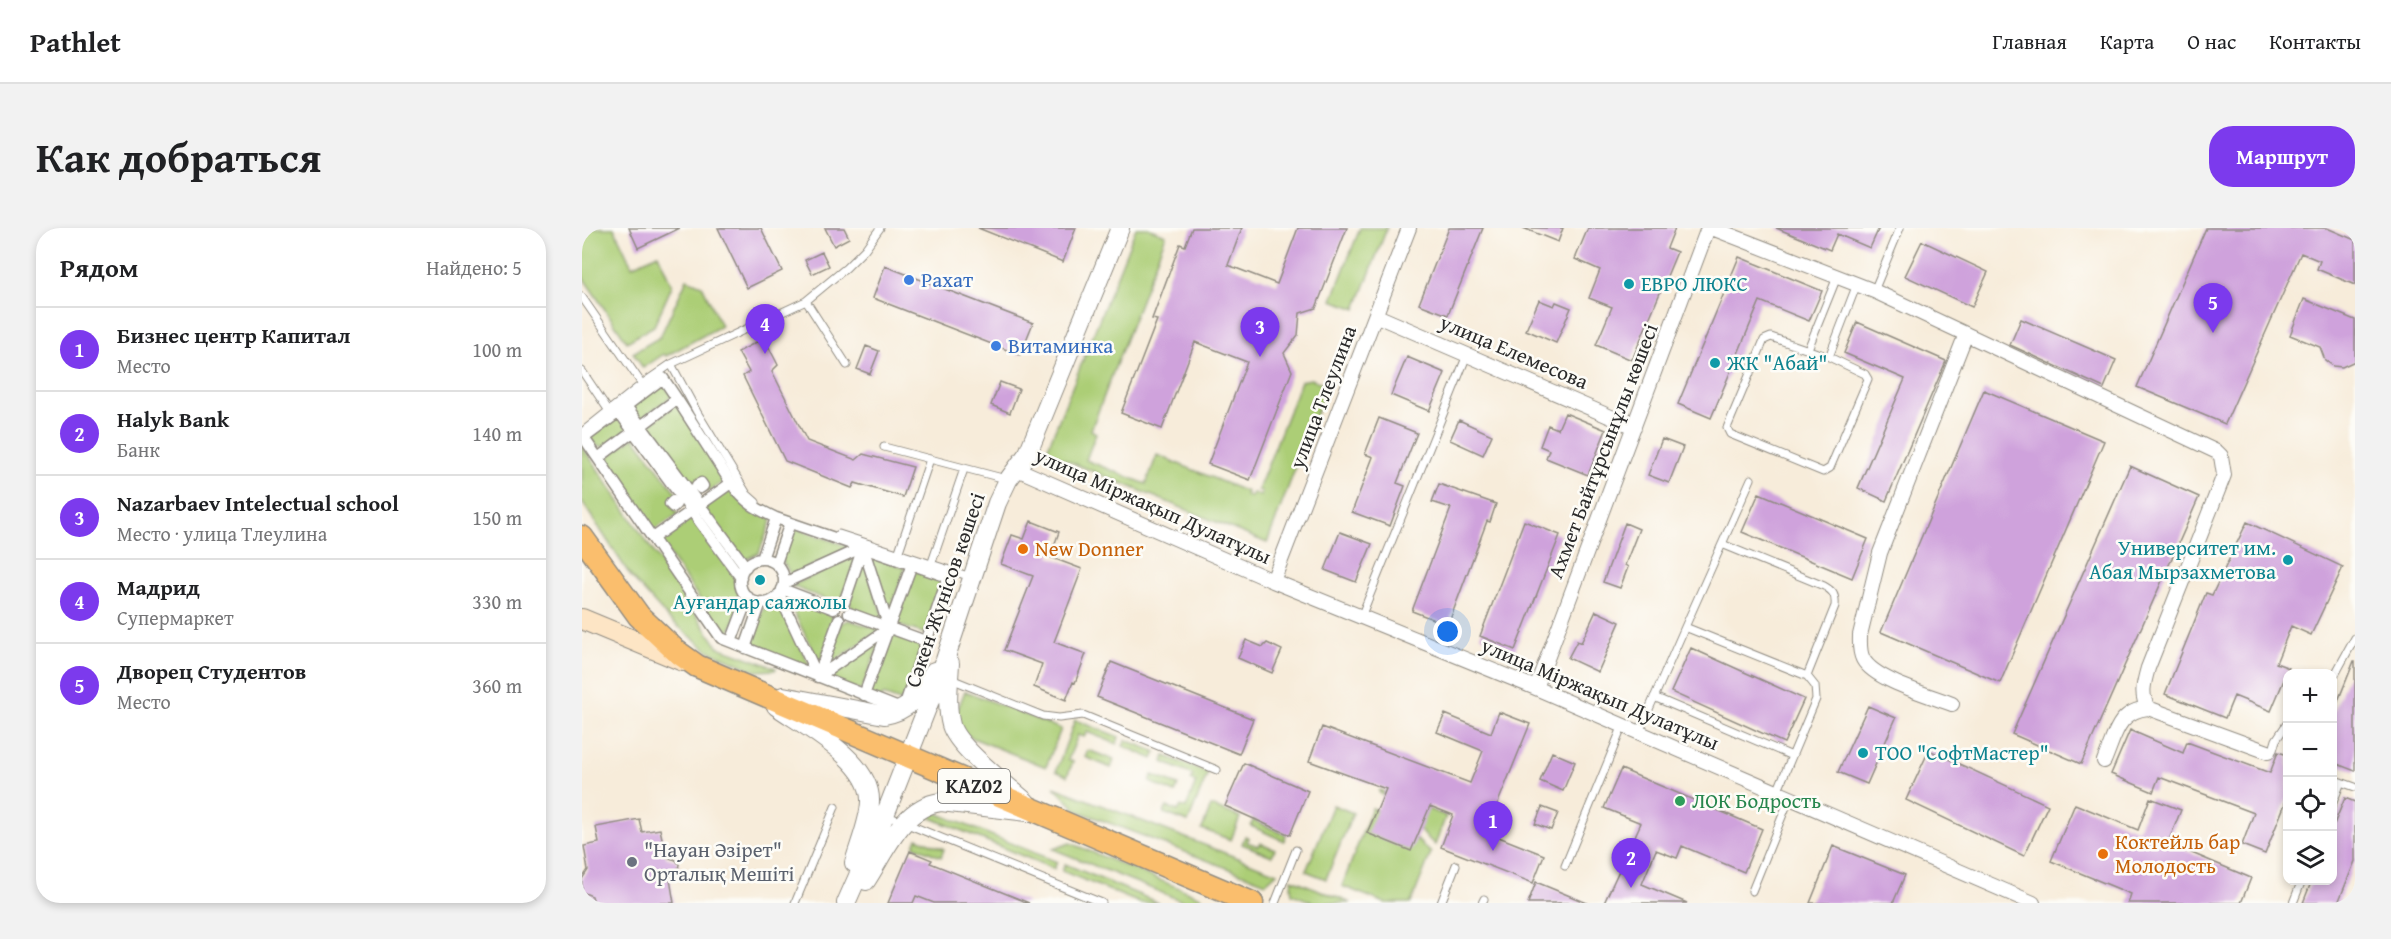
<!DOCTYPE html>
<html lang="ru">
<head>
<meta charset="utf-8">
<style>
  :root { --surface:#fff; --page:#f2f2f2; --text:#202124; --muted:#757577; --line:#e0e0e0; --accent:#7c3aed }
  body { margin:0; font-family:"Gentium Book Plus",serif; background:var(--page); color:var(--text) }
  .controls { position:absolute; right:18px; bottom:18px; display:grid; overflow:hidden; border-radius:12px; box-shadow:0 3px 9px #0003 }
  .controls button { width:54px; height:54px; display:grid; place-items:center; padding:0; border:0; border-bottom:2px solid var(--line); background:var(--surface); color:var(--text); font:30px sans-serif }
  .you { position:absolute; left:866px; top:404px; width:21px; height:21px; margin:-15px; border:4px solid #fff; border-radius:50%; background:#1a73e8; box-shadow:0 0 0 9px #1a73e833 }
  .badge { display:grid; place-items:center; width:39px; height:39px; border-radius:50%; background:var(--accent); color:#fff; font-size:20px; font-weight:700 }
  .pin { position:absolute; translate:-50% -50px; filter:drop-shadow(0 2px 3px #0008) }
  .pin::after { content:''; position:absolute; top:32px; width:21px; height:18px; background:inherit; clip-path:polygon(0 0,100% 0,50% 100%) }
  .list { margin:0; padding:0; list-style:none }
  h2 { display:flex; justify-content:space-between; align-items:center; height:78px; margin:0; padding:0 24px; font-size:26px }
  h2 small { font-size:20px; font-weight:400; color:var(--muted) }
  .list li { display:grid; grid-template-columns:39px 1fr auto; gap:18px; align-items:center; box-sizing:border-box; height:84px; padding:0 24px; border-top:2px solid var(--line) }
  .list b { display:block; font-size:22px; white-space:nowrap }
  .list p { margin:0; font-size:20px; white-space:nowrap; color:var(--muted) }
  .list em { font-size:20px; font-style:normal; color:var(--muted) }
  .icon { flex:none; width:33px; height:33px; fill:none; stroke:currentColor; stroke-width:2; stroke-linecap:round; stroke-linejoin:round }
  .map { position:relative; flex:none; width:1773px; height:675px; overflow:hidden; border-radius:24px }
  header { display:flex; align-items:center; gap:36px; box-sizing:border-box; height:84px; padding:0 30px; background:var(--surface); border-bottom:2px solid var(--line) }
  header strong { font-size:28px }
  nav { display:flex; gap:33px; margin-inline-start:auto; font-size:21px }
  .intro { display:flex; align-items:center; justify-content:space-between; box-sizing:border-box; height:144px; padding:0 36px }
  h1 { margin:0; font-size:42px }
  .button { padding:15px 27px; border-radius:24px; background:var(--accent); color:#fff; font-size:21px; font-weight:700 }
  main { display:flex; gap:36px; padding:0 36px }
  aside { flex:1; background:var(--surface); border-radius:24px; box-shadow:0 3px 9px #0003 }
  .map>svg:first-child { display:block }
</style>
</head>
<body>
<header>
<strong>Pathlet</strong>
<nav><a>Главная</a><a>Карта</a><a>О нас</a><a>Контакты</a></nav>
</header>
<div class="intro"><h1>Как добраться</h1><a class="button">Маршрут</a></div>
<main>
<aside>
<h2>Рядом<small>Найдено: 5</small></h2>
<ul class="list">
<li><span class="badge">1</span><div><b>Бизнес центр Капитал</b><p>Место</p></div><em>100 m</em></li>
<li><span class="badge">2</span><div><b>Halyk Bank</b><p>Банк</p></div><em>140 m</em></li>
<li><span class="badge">3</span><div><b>Nazarbaev Intelectual school</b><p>Место · улица Тлеулина</p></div><em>150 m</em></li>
<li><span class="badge">4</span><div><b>Мадрид</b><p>Супермаркет</p></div><em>330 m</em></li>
<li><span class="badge">5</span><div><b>Дворец Студентов</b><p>Место</p></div><em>360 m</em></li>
</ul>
</aside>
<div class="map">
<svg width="1773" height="675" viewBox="0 0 1773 675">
  <rect width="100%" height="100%" fill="#fdfcf7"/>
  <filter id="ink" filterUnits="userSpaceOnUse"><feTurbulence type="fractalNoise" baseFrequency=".0167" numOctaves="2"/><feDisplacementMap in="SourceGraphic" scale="12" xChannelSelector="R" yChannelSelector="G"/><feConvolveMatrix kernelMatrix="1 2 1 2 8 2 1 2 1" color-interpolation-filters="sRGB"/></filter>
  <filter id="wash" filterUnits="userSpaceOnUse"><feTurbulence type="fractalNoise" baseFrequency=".008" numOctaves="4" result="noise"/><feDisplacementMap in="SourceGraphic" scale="24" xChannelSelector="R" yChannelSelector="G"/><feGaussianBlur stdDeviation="1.35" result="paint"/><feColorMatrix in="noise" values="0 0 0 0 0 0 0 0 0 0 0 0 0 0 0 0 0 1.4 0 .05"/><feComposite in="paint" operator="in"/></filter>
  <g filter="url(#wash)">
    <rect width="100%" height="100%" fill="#f7ecda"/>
    <path fill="#acce76" stroke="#6c7c50" stroke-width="1.5" d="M0,0H32L50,38L76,26L90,58L72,98L45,114L0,48Z
      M554,0H566L584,7L509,202L514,205L504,232L564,256L575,227L665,264L664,268L669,269L671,265L679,268L680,263L676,262L719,153L729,151L745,157L685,315L464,224Z
      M778,0H805L774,81L750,72Z
      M105,51L120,57L139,98L84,128L82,126L61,140L51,125L78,109Z
      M80,153L90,168L57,192L47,178Z
      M95,176L144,252L126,264L123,261L109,262L63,200Z
      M35,187L46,201L22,219L13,217L7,209Z
      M52,209L98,270L91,280L96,286L71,303L26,237L27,228Z
      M0,218L136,419L194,440L193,442L174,443L127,423L87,391L50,350L0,274Z
      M150,260L190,291L177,325L162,332L121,280Z
      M110,289L154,347V359L161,371L145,411L77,312Z
      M210,299L271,320L209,347L199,331Z
      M285,326L323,340L307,387Z
      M275,327L260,371L251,374L209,358Z
      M281,330L302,392L271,382L267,373Z
      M330,342L362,352L344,406L312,396Z
      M204,369L247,384L252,393L238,436Z
      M198,376L231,445L167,419L181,381Z
      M267,392L298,402L244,439L259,395Z
      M308,406L341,418L321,474L301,467L299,471L286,466Z
      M300,410L279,463L241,449Z
      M383,463L479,501L464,539L368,501Z
      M493,492L537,509L535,516L505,504L502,509L496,507L486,532L491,534L485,548L474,543Z
      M544,512L574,524L571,531L541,518Z
      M506,522L532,532L529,540L503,529Z
      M583,528L626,545L606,594L582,585L585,579L596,583L599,578L604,580L614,554L609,552L611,547L581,534Z
      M570,547L596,557L593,565L568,554Z
      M472,559L695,645L684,655L496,583Z
      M797,562L864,588L853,617L797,564Z
      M751,577L771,585L744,651L724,643Z
      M629,578L658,589L649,612L620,601Z
      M790,580L807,586L849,625L829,675H803L760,658Z
      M352,584L475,634L472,641L349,590Z
      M671,592L704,607L702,613L669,598Z
      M663,608L667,610L665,614L676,618L678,615L693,621L690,628L660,616Z
      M335,610L362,621L359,629L332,618Z
      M488,615L619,669L622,675H605L471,621Z
      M483,636L577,675H558L480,643Z
      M710,651L769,675H733L710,666L709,659Z"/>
    <g id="blocks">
      <path fill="#cfa2dc" d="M47,0H98L56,20Z
        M136,0H179L200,43L165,60Z
        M243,0H262L267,10L252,18Z
        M396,0H494L481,34Z
        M610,0H660L646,37L695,56L716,0H765L734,80L718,85L716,107L702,125L710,143L668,252L626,236L665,134L613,114L580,201L539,185L575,92L570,91L598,16L603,18Z
        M867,0H901L866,87L837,76Z
        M941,0H981L976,14Z
        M1006,0H1093L1085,20L1095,24L1050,132L1014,117L1030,79L1007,70L1018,42L993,31Z
        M1194,0H1297L1288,20L1255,6L1248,22Z
        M1624,0H1745L1773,12V57L1735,41L1738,33L1719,25L1643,196L1555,159Z
        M1340,13L1406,44L1390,79L1323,48Z
        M240,24L247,38L230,46L223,32Z
        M1157,29L1240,63L1227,93L1178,73L1129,190L1096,176Z
        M303,38L451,95L438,127L291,70Z
        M1722,71L1773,92V133L1760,139L1751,138L1743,132L1738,119L1708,107Z
        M957,72L972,78L974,74L989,80L974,115L944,102Z
        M1439,91L1534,132L1522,160L1428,117Z
        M1275,94L1364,133L1304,273L1276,260L1323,151L1262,125Z
        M182,110L196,137L190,143L225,213L274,232L281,226L331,239L321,269L273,255L270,260L203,233L161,148L167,144L156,124Z
        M284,118L297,123L288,146L275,141Z
        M825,129L863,145L847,183L809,167Z
        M418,154L437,161L428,185L409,177Z
        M1402,162L1522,213L1418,455L1299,404Z
        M983,185L1024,202L1006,247L964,230L967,222L958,218L966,197L976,201Z
        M797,190L835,205L815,255L823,258L808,298L770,284L791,229L783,226Z
        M877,192L910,207L901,227L868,212Z
        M1080,211L1101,219L1087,255L1066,247Z
        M1548,238L1617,269L1499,536L1430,506Z
        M857,256L914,276L908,294L905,293L866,397L830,383L869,280L850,274Z
        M1177,265L1286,311L1270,350L1160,304Z
        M449,293L477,304L468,329L500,341L472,414L504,426L493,455L491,454L484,472L452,459L460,436L422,422L451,348L419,336L430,307L442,311Z
        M942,293L978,307L933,422L898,408Z
        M1665,294L1761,339L1729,407L1709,398L1694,435L1707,440L1689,483L1652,468L1643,490L1583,466L1624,365L1630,367Z
        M1043,295L1057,301L1043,337L1046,339L1038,360L1021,354Z
        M758,304L790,316L774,354L743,342Z
        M1014,383L1038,394L1016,444L986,430L995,413L999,415Z
        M664,412L681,419L685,415L700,422L690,445L656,430Z
        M1109,420L1222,471L1202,515L1089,464Z
        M1772,433H1773V543L1750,534V488Z
        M529,434L671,491L657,526L515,469Z
        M1286,478L1314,490L1285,556L1256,544Z
        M917,484L948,496L904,604L962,627L951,655L859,619L871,587L848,578L829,623L785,605L804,561L727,533L740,499L888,555L901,523L855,504L863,486L909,505Z
        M1548,502L1601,525L1605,514L1688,545L1696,524L1706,527V568L1683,626L1660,617L1672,585L1577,549L1571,564L1529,546Z
        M1347,522L1466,577L1442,628L1324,572Z
        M970,524L993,534L981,563L958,553Z
        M662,535L726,563L708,607L643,578Z
        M1039,541L1180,601L1162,644L1100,618L1095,630L1074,622L1060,656L1105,675H1022L1059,595L1022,580Z
        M1568,570L1599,582L1586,615L1669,650L1659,675H1546L1549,666L1469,633L1493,576L1556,602Z
        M1763,570L1773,574V633L1756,675H1721L1730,652H1750V601Z
        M960,579L976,585L969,602L953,596Z
        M57,591L60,604L78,601L84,629L94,632L97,636L96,642L88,651L92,675H12L10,668L0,664V651L6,642L2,618L17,615L14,599Z
        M1251,618L1323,647L1311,675H1228Z
        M328,623L350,632L348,635L447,675H352L334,668L331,675H306Z
        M954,654L1005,675H946Z"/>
    </g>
  </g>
  <g filter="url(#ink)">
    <use href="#blocks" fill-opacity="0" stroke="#918c82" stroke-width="1.5"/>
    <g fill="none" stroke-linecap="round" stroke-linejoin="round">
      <defs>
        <path id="service" d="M1292,63L1318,0
          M0,69L60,156
          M224,73L265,137
          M1226,121L1255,49
          M1247,129L1283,146L1286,151L1248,240L1241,244L1148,206L1145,200L1182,112L1189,109L1247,129L1275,56
          M89,136L115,184L165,266L174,274
          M0,143L27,183
          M0,204L60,156L89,136L224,73L264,40L283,21L298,0
          M302,219L424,251
          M257,306L389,349
          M1140,316L1242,358C1251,363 1254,367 1253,378L1225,448
          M316,326L348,231
          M349,337L382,241
          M779,389L885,127
          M1103,399L1169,251
          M369,451L461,488L477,490L501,487L635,542
          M1750,452L1773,410
          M1072,469L1210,528
          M1057,504L1103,399L1225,448L1233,458L1234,471L1195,564
          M1686,524L1691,522L1694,512L1706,494
          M1750,551L1773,559
          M1750,577L1759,554
          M303,587L520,675
          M983,638L1041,497
          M1170,663L1208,569
          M213,675L253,579
          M693,675L714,622
          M859,675L874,637
          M900,675L902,671
          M1711,675L1720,652"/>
        <path id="pedestrian" d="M44,178L81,150L95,171
          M37,184L2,210L139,410L149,414
          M16,230L95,171L149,255
          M119,255L121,258L118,260L115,257Z
          M91,273L94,276L91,279L88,276Z
          M71,310L149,255C163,275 173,280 194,290L366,349L324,473
          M180,331L194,290
          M158 353a22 22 0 1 1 44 0a22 22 0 1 1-44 0Z
          M194,335L208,295
          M159,350L37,184L44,178L164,339
          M200,361L252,381
          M197,366L236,449L307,400L281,319L202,355
          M166,369L149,414L314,479
          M262,375L281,319
          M267,385L346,414
          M163,420L179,374
          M236,449L257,391
          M282,467L330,336"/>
        <path id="minor" d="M1130,0L1292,63L1635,224L1639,228L1642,247L1566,440C1562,454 1558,467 1566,480L1686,524
          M795,88L1052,199
          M435,241L691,353L954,460L1451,675
          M691,353L827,0
          M954,460L1126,0
          M1370,476C1347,467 1292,452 1281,431C1277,423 1278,415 1278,407L1298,325L1384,106
          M1522,533C1533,508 1535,483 1566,480"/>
        <path id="tertiary" d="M368,435C367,455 364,478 369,497C375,519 425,557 444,574
          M201,468L302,487C330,483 338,464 352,443
          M194,478C224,499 289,533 288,573C288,591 277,617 272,635
          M284,653C303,624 321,578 359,574L446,584
          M264,675L303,587L358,447L415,275L426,252L446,225L538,0"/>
        <path id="secondary" d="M0,391L101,433"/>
        <path id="trunk" d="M0,309L57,388L94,423L115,438L670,675"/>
      </defs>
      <use href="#service" stroke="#918c82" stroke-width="9"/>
      <use href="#pedestrian" stroke="#918c82" stroke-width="13"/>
      <use href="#minor" stroke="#918c82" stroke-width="16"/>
      <use href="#tertiary" stroke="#918c82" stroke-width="20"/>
      <use href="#secondary" stroke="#918c82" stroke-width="22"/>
      <use href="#trunk" stroke="#918c82" stroke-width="25"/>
      <use href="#service" stroke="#fff" stroke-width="7"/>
      <use href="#pedestrian" stroke="#fff" stroke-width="10"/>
      <use href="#minor" stroke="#fff" stroke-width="14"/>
      <use href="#tertiary" stroke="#fff" stroke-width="18"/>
      <use href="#secondary" stroke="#fde5c5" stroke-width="20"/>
      <use href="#trunk" stroke="#fabe6d" stroke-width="22"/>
    </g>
  </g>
  <g fill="#3f7fe0" stroke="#fdfcf7" stroke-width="2">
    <circle cx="327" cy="52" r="6"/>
    <circle cx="414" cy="118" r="6"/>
  </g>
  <g fill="#0f9aa8" stroke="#fdfcf7" stroke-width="2">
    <circle cx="1047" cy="56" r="6"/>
    <circle cx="1133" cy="135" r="6"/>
    <circle cx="1706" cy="332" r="6"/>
    <circle cx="178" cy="352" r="6"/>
    <circle cx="1281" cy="525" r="6"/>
  </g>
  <g fill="#e8710a" stroke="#fdfcf7" stroke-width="2">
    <circle cx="441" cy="321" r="6"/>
    <circle cx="1521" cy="626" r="6"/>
  </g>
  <circle fill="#2e9e5b" stroke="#fdfcf7" stroke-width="2" cx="1098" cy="573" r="6"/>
  <circle fill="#6b7280" stroke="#fdfcf7" stroke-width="2" cx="50" cy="634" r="6"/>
  <g text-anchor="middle" stroke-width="5" stroke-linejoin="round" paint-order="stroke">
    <rect fill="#fdfcf7" stroke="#6a6a68" stroke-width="1.5" x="356" y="541" width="72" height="34" rx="4.5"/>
    <g font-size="20" font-weight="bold" fill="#2b2b2b">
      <text x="392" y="565">KАZ02</text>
    </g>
    <g font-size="21" fill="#366cbe" stroke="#fdfcf7" text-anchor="start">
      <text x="339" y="59">Рахат</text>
      <text x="426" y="125">Витаминка</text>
    </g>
    <g font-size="21" fill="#0d838f" stroke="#fdfcf7" text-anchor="start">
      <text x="1059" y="63">ЕВРО ЛЮКС</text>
      <text x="1145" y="142">ЖК "Абай"</text>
      <text x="1694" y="327" text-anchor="end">Университет им.<tspan x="1694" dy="24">Абая Мырзахметова</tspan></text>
      <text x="178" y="381" text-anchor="middle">Ауғандар саяжолы</text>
      <text x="1293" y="532">ТОО "СофтМастер"</text>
    </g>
    <g font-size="21" fill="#2b2b2b" stroke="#fdfcf7">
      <text transform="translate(932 124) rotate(23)" y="7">улица Елемесова</text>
      <text transform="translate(741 169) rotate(-69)" y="7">улица Тлеулина</text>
      <text transform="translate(1021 223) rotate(-69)" y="7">Ахмет Байтұрсынұлы көшесі</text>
      <text transform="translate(571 278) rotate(24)" y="7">улица Міржақып Дулатұлы</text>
      <text transform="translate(363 362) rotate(-71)" y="7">Сәкен Жүнісов көшесі</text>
      <text transform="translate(1018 466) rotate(23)" y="7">улица Міржақып Дулатұлы</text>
    </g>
    <g font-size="21" fill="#c56008" stroke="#fdfcf7" text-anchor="start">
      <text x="453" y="328">New Donner</text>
      <text x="1533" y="621">Коктейль бар<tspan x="1533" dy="24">Молодость</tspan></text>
    </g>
    <g font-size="21" fill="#27864d" stroke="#fdfcf7" text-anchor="start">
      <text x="1110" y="580">ЛОК Бодрость</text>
    </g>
    <g font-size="21" fill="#5b616d" stroke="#fdfcf7" text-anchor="start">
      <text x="62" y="629">"Науан Әзірет"<tspan x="62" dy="24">Орталық Мешіті</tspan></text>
    </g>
  </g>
</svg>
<div class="controls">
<button>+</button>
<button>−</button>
<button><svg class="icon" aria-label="locate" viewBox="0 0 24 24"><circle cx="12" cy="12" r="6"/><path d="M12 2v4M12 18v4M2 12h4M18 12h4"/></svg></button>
<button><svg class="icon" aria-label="layers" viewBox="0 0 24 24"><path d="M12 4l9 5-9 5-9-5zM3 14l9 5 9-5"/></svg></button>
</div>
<div class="you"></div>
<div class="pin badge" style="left:911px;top:623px">1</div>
<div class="pin badge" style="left:1049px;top:660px">2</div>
<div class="pin badge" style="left:678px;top:129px">3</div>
<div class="pin badge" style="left:183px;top:126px">4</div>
<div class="pin badge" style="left:1631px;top:105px">5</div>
</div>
</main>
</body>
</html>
